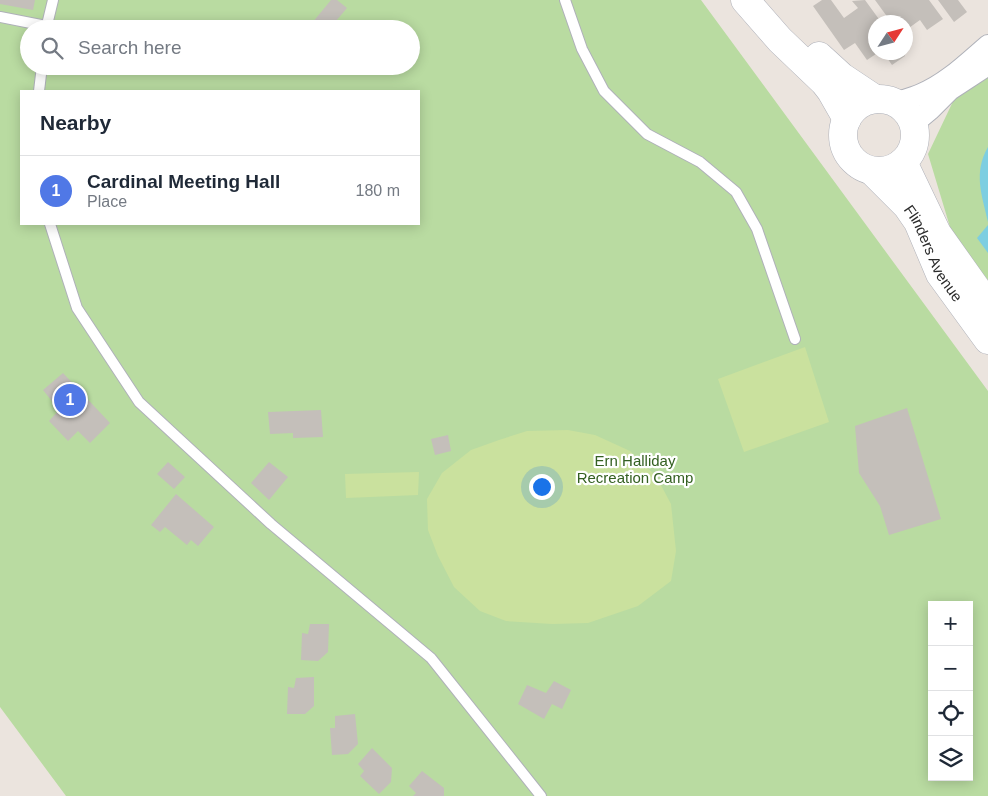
<!DOCTYPE html>
<html lang="en">
<head>
<meta charset="utf-8">
<style>
  :root { --surface:#fff; --page:#f6f6f7; --text:#1f2937; --muted:#747a83; --line:#e0e1e3; --accent:#5078e6 }
  body { margin:0; font-family:Helvetica,sans-serif; background:var(--page); color:var(--text) }
  .controls { position:absolute; right:15px; bottom:15px; display:grid; overflow:hidden; border-radius:0px; box-shadow:0 2px 12px #0003 }
  .controls button { width:45px; height:45px; display:grid; place-items:center; padding:0; border:0; border-bottom:1px solid var(--line); background:var(--surface); color:var(--text); font:25px sans-serif }
  .compass { position:absolute; left:868px; top:15px; width:45px; height:45px; border-radius:50%; background:var(--surface); box-shadow:0 2px 12px #0003; rotate:54deg }
  .you { position:absolute; left:541px; top:486px; width:18px; height:18px; margin:-12px; border:4px solid #fff; border-radius:50%; background:#1a73e8; box-shadow:0 0 0 8px #1a73e833 }
  .badge { display:grid; place-items:center; width:32px; height:32px; border-radius:50%; background:var(--accent); color:#fff; font-size:16px; font-weight:700 }
  .pin { position:absolute; translate:-50% -50%; border:2px solid #fff; box-shadow:0 1px 5px #0006 }
  .list { margin:0; padding:0; list-style:none }
  h2 { display:flex; justify-content:space-between; align-items:center; height:65px; margin:0; padding:0 20px; font-size:21px }
  h2 small { font-size:16px; font-weight:400; color:var(--muted) }
  .list li { display:grid; grid-template-columns:32px 1fr auto; gap:15px; align-items:center; box-sizing:border-box; height:70px; padding:0 20px; border-top:1px solid var(--line) }
  .list b { display:block; font-size:19px; white-space:nowrap }
  .list p { margin:0; font-size:16px; white-space:nowrap; color:var(--muted) }
  .list em { font-size:16px; font-style:normal; color:var(--muted) }
  .icon { flex:none; width:28px; height:28px; fill:none; stroke:currentColor; stroke-width:2; stroke-linecap:round; stroke-linejoin:round }
  .map { position:relative; flex:none; width:988px; height:796px; overflow:hidden }
  .search { position:absolute; background:var(--surface); box-shadow:0 2px 12px #0003; left:20px; top:20px; width:400px; height:55px; display:flex; align-items:center; gap:12px; box-sizing:border-box; padding:0 18px; border-radius:28px; color:var(--muted); font-size:19px }
  .panel { position:absolute; background:var(--surface); box-shadow:0 2px 12px #0003; left:20px; top:90px; width:400px; height:135px; border-radius:0px }
  .map>svg:first-child { display:block }
</style>
</head>
<body>
<div class="map">
<svg width="988" height="796" viewBox="0 0 988 796">
  <rect width="100%" height="100%" fill="#ebe4de"/>
  <path fill="#b9dba1" fill-rule="evenodd" d="M0,0H701L988,391V796H66L0,707ZM29,29H411V66H29ZM21,91H419V224H21ZM932,605H969V777H932Z
    M988,71V280L953,237L928,154L957,93Z"/>
  <path fill="#cae19e" d="M805,347L829,422L744,452L718,379Z
    M568,430L595,435L630,451L656,476L671,504L676,551L671,581L638,606L588,623L552,624L506,621L480,611L454,587L438,556L428,530L427,499L442,473L471,450L499,440L527,431Z
    M419,472L418,495L346,498L345,474Z"/>
  <path fill="#7dcee1" d="M988,147V222C982,195 973,173 988,147Z
    M988,225V253L977,238Z"/>
  <path fill="#c4bfba" d="M0,0H35L33,10L0,4Z
    M331,0H337L347,8L330,28L323,22L318,28L312,23Z
    M822,0H831L844,18L858,8L852,1L865,0L881,22H876V52H879L867,60L855,43L844,50L813,6Z
    M875,0H929L943,19L927,30L920,20L906,30V22H891Z
    M938,0H958L967,12L954,22Z
    M883,52H903L905,56L892,65Z
    M63,373L110,423L90,443L78,431L68,441L49,421L59,410L43,390Z
    M907,408L941,519L889,535L880,506L859,473L855,426Z
    M321,410L323,437L293,438V433L270,434L268,412Z
    M448,435L451,451L435,455L431,439Z
    M168,462L185,477L174,489L157,474Z
    M269,462L288,477L269,500L251,483Z
    M176,494L214,527L198,546L191,540L187,545L165,527L160,532L151,525Z
    M310,624H329L328,652L318,661L301,660L302,633L308,634Z
    M314,677V706L305,714H287L288,687L294,688L296,678Z
    M554,681L571,690L562,709L552,704L544,719L518,704L527,685L546,693Z
    M355,714L358,744L348,754L332,755L330,728H335V716Z
    M372,748L392,768L391,782L379,794L360,776L364,771L358,764Z
    M422,771L444,788V796H413L416,793L409,786Z"/>
  <g fill="none" stroke-linecap="round" stroke-linejoin="round">
    <defs>
      <path id="service" d="M565,0L582,49L604,91L647,134L700,162L736,192L757,229L795,339
        M0,17L46,26
        M46,29L53,0
        M39,91L42,66
        M50,224L77,308L139,402L271,524L431,658L541,796"/>
      <path id="minor" d="M894,103C903,100 912,98 921,94C947,83 967,63 988,45
        M913,124L931,109L950,90L988,65"/>
      <g id="secondary">
        <path d="M745,0L780,40L824,82L831,91L847,119"/>
        <path d="M819,56L842,77L875,99"/>
        <circle cx="879" cy="135" r="36"/>
        <path d="M903,162L937,233L988,305"/>
        <path id="s1" d="M872,171L907,206L918,222L940,274L988,340"/>
      </g>
    </defs>
    <use href="#service" stroke="#afb1b9" stroke-width="12"/>
    <use href="#minor" stroke="#afb1b9" stroke-width="22"/>
    <use href="#secondary" stroke="#afb1b9" stroke-width="29"/>
    <use href="#service" stroke="#fff" stroke-width="10"/>
    <use href="#minor" stroke="#fff" stroke-width="20"/>
    <use href="#secondary" stroke="#fff" stroke-width="28"/>
  </g>
  <g text-anchor="middle" stroke-width="4.5" stroke-linejoin="round" paint-order="stroke">
    <g font-size="15" fill="#2b2b2b" stroke="#fff">
      <text dy="5" stroke="none"><textPath href="#s1" startOffset="104">Flinders Avenue</textPath></text>
    </g>
    <g font-size="15" fill="#346022" stroke="#fff">
      <text x="635" y="466">Ern Halliday<tspan x="635" dy="17">Recreation Camp</tspan></text>
    </g>
  </g>
</svg>
<div class="controls">
<button>+</button>
<button>−</button>
<button><svg class="icon" aria-label="locate" viewBox="0 0 24 24"><circle cx="12" cy="12" r="6"/><path d="M12 2v4M12 18v4M2 12h4M18 12h4"/></svg></button>
<button><svg class="icon" aria-label="layers" viewBox="0 0 24 24"><path d="M12 4l9 5-9 5-9-5zM3 14l9 5 9-5"/></svg></button>
</div>
<svg class="compass" viewBox="-18 -18 36 36"><path d="M0-13l5 13h-10z" fill="#e53935"/><path d="M0 13l5-13h-10z" fill="#747a83"/></svg>
<div class="you"></div>
<div class="pin badge" style="left:70px;top:400px">1</div>
<div class="search"><svg class="icon" aria-label="search" viewBox="0 0 24 24"><circle cx="10" cy="10" r="6"/><path d="M15 15l6 6"/></svg>Search here</div>
<section class="panel">
<h2>Nearby<small></small></h2>
<ul class="list">
<li><span class="badge">1</span><div><b>Cardinal Meeting Hall</b><p>Place</p></div><em>180 m</em></li>
</ul>
</section>
</div>
</body>
</html>
